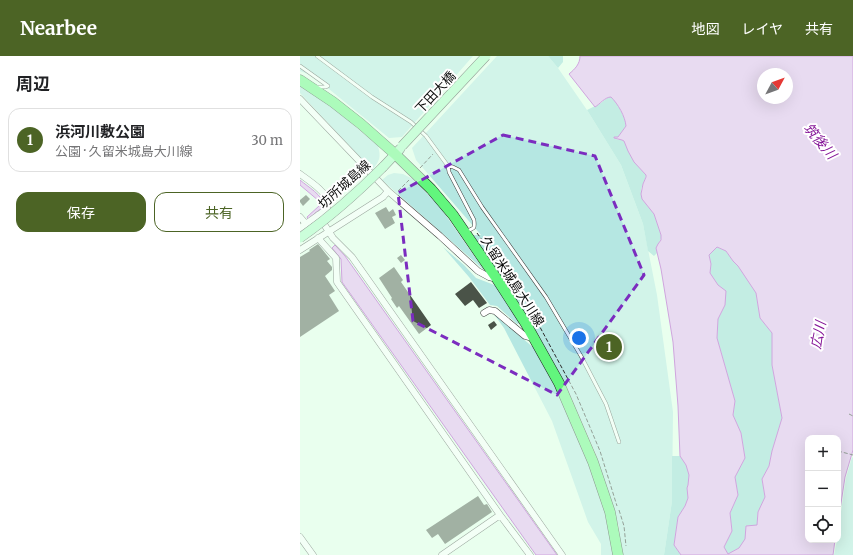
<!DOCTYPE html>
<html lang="ja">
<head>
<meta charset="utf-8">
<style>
  :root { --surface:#fff; --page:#f6f6f6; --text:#202124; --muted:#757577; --line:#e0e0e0; --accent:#4c6425 }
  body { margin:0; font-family:Merriweather,"Noto Sans JP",serif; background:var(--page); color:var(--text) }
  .controls { position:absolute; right:12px; bottom:12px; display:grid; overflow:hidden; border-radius:8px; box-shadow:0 4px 16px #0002 }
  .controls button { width:36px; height:36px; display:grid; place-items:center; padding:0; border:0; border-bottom:1px solid var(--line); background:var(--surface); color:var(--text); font:20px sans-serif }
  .compass { position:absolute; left:457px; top:12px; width:36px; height:36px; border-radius:50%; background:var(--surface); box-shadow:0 4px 16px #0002; rotate:49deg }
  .you { position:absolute; left:279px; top:282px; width:14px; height:14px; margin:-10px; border:3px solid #fff; border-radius:50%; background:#1a73e8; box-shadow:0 0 0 6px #1a73e833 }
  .badge { display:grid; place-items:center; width:26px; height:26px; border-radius:50%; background:var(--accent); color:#fff; font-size:13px; font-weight:700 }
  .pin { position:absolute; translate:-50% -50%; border:2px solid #fff; box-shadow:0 1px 4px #0006 }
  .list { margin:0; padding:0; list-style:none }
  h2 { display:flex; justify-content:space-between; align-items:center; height:52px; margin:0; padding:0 16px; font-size:17px }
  h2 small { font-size:13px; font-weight:400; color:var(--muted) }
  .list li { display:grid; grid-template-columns:26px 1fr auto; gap:12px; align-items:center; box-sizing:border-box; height:64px; margin:0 8px 8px; padding:0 8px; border:1px solid var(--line); border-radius:12px }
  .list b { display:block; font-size:15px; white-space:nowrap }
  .list p { margin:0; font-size:13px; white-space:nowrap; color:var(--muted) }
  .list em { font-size:13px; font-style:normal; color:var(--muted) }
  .actions { display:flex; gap:8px; padding:12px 16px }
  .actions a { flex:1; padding:9px 0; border:1px solid var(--accent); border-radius:12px; text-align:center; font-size:14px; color:var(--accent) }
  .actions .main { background:var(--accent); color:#fff }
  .icon { flex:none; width:22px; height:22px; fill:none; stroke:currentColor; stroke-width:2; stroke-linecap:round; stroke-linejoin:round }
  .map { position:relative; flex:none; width:553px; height:499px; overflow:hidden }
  header { display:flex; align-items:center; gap:24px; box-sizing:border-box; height:56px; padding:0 20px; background:var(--accent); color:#fff }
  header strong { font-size:19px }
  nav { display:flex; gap:22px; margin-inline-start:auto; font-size:14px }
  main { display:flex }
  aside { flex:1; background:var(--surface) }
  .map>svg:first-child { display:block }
</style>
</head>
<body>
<header>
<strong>Nearbee</strong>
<nav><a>地図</a><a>レイヤ</a><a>共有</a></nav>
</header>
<main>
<aside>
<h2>周辺<small></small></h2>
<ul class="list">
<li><span class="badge">1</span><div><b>浜河川敷公園</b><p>公園 · 久留米城島大川線</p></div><em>30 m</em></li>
</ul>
<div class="actions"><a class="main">保存</a><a>共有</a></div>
</aside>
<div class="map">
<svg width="553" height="499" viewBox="0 0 553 499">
  <rect width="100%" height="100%" fill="#e9ffee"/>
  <path fill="#b5e7e2" d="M0,0H173L102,81L89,82L24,29L8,18L0,15Z
    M197,0H248L258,12L287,54L321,109L343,168L357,239L373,356L372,445L364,499H321L319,471L295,396L267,332L223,255L173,179H181L116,104L112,92Z
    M0,29L31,50L78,90C81,101 80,105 72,114L0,37Z
    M94,117L103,118L113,123L140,151L184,214L82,124L88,119Z
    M143,191L164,209L176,222L197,230L221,267L217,268L197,250L190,249L169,221Z
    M193,257L235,293L259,337L290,409L305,456L314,499H301V488L288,466L252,365L204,272Z
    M552,401L553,402V499H534L537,484H538V476L546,422Z"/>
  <path fill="#94d8d6" d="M248,0H263V6L258,12Z
    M308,41H311C318,48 325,60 326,70L318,81H314L315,83L322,84L324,85L334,106L346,119C345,124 342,129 341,134C340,145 349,150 354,158C356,163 360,174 361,179C362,186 356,187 357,197L354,200L348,195L343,168L321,109L287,54L301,47Z
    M417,191L426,195L433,205L438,210L456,237L460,262L472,277V309L482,362L472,395L469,410L462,423L465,441L458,456L457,469L439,492L428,498L424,491L432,475L430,457L438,439L435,421L445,402L441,377L433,359L435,345L417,282L418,263L425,249L418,229L410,217L411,208L409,199Z
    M372,400H380L386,409L389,419L388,429L387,432L388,442L385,450L378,461L374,489L381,499H364L372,445Z"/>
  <path fill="#e7aff4" stroke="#b038ca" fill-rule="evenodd" d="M280,0H553V394L545,421L538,467V382H508V484H535L533,499H381L374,489L378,461L385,450L388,442L387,432L388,429L389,419L386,409L380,400L378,350L373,286L361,213L356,192L358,188L361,184V179L354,158L342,143L341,138L343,128L346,121V119L334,106L328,95L324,85L322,84L314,82V81H318L326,70C325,60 318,48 311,41C305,41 300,48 295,51L269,18C275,13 280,8 280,0ZM463,18H487V42H463ZM417,191L426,195L433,205L438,210L456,237L460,262L472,277V309L482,362L472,395L469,410L462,423L465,441L458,456L457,469L446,470L445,483L439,492L428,498L424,491L432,475L430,457L438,439L435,421L445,402L441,377L433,359L435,345L417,282L418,263L425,249L426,235L418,229L410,217L411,208L409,199Z
    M0,124C8,131 23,139 24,150L8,163L7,161L19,150V145L0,129Z
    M35,189L45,200L257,499H236L42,226L41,203L32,192Z"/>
  <path fill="#4a5348" d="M6,139L10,143L3,150L0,146V144Z
    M86,151L89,156L93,153L96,159L92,161L95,167L85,173L75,157Z
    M18,188L30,203L27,205L32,211V214L25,220L35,235L29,239L39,255L0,281V201L10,195L9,194Z
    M101,199L105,204L101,207L97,202Z
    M94,211L103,224L101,226L131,269L119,278L99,250L97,252L91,243L92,242L79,222Z
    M171,226L187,247L179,252L173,244L165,250L155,238Z
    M194,265L197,269L191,274L188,269Z
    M178,440L184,449L187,448L192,456L145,488L138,478L132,482L126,474Z"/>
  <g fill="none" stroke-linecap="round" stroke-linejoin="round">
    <defs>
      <path id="lane" d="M17,0L72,41L111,66L126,80L148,110L149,116L174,164C175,172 175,172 167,175
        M0,10L28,30L26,31H17
        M148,110L153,111L159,114L182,151L246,241L281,300L306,348L319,386"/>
      <path id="street" d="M0,43L88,135L140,180L178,215L189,221L197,223
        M0,118C8,124 27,136 28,146C28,149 27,150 27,153L0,172
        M18,159L33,182L52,201L262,499
        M0,161L6,168
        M18,182L36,202L37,226L200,459L230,499
        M0,194L83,141L88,135
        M184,257L189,254L195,255L225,280L235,283
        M0,481L13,499
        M142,499L200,459"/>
      <path id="secondary" d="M83,111L100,93"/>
      <path id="primary" d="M0,24L33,46L61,68L95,98L131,133L153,159L197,223L226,268L259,327L293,406L310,456L318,499"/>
    </defs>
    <use href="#lane" stroke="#3e3e3e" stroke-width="4"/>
    <use href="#street" stroke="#3e3e3e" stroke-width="7"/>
    <use href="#secondary" stroke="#2d2d2d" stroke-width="10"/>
    <use href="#primary" stroke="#1c1c1c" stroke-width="11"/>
    <path stroke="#2d2d2d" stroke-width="1" stroke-dasharray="4 2" stroke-linecap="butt" d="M120,112L133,98
      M98,135L109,124
      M177,177L227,247L276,338L300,395L317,450
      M549,358L553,360
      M538,395L553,399
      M319,454L324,470L326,490"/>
    <use href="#lane" stroke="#fff" stroke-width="3"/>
    <use href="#street" stroke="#fff" stroke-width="6"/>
    <use href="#secondary" stroke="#a6fdc1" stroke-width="9"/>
    <use href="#primary" stroke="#62f67d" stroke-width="10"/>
    <defs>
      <path id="secondary-bridge" d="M102,90L186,0
        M0,182C30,161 57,137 83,111"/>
    </defs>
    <use href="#secondary-bridge" stroke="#2d2d2d" stroke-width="10" stroke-linecap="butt"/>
    <use href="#secondary-bridge" stroke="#a6fdc1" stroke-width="9"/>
  </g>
  <path d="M0 0H553V499H0ZM203,79L295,100L344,219L257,339L113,265L98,137Z" fill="#e9ffee" fill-opacity=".55" fill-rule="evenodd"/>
  <path fill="none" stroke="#7b2cbf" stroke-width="3" stroke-dasharray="8 5" stroke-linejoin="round" d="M203,79L295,100L344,219L257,339L113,265L98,137Z"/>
  <g text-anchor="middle" stroke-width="4" stroke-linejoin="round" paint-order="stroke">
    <g font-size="13" fill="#0b0b0b" stroke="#fff">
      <text transform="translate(135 36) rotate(-47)" y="5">下田大橋</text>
      <text transform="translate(44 128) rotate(-42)" y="5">坊所城島線</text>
      <text transform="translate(213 225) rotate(57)" y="5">久留米城島大川線</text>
    </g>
    <g font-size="14" font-style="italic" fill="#871899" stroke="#fff">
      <text transform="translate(520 85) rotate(50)" y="5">筑後川</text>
      <text transform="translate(518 279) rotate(-79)" y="5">広川</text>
    </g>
  </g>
</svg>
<div class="controls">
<button>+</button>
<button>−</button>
<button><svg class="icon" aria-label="locate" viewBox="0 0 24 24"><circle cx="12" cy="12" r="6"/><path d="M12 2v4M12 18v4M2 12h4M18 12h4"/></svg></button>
</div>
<svg class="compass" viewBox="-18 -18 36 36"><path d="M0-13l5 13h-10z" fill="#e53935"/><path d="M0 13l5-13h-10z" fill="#757577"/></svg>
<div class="you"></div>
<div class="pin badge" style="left:309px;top:291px">1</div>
</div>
</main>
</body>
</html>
